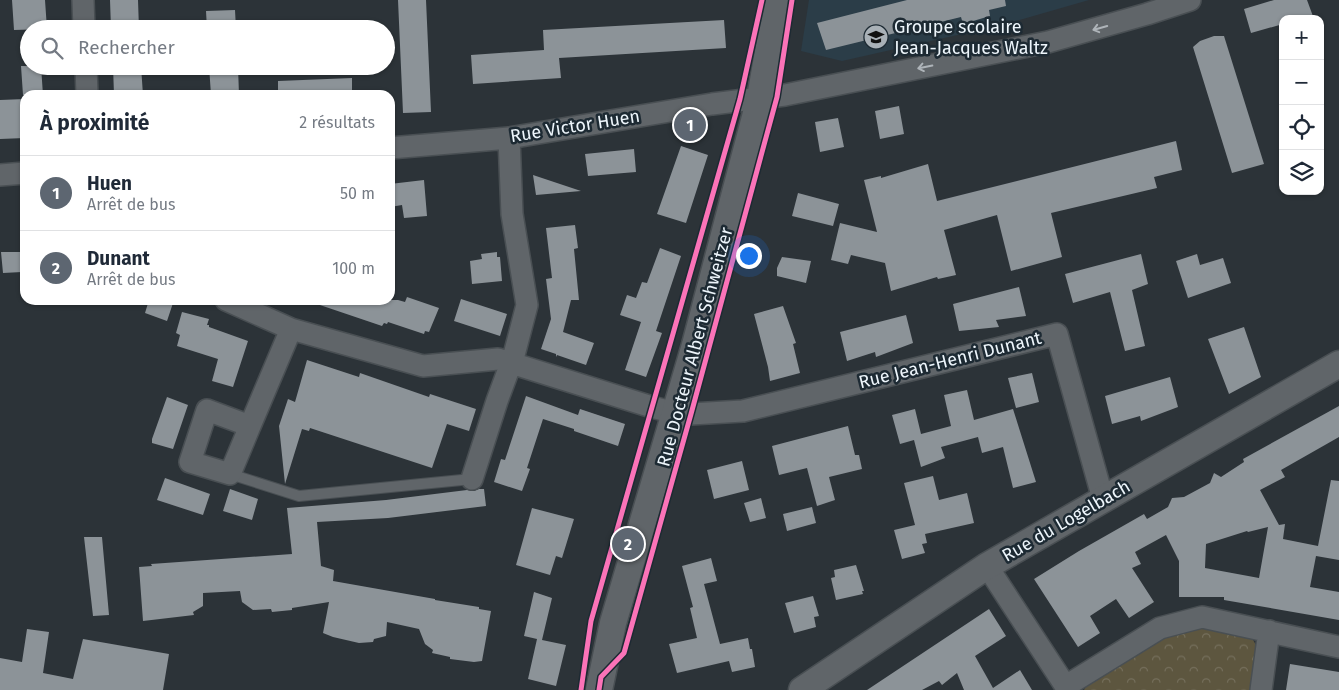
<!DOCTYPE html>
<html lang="fr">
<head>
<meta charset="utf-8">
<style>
  :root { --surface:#fff; --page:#f6f6f7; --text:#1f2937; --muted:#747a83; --line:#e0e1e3; --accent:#5d6671 }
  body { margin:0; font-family:"Fira Sans",sans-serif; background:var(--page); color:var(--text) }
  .controls { position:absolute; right:15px; top:15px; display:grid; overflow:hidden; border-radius:10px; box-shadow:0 1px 4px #0004 }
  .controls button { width:45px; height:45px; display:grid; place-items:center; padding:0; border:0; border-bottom:1px solid var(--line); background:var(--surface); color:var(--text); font:25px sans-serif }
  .you { position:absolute; left:748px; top:255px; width:18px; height:18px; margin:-12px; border:4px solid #fff; border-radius:50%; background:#1a73e8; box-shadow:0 0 0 8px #1a73e833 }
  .badge { display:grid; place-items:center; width:32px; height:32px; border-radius:50%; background:var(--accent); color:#fff; font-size:16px; font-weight:700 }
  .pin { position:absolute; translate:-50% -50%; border:2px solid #fff; box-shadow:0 1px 5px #0006 }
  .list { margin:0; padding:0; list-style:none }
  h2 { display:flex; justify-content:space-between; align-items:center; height:65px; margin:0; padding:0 20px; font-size:21px }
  h2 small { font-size:16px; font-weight:400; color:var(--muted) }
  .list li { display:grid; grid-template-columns:32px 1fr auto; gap:15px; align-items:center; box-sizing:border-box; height:75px; padding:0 20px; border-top:1px solid var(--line) }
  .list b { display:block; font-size:19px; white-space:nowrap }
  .list p { margin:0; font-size:16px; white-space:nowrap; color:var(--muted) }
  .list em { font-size:16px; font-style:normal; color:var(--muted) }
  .icon { flex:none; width:28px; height:28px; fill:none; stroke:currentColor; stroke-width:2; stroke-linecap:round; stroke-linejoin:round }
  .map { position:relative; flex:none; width:1339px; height:690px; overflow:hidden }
  .search { position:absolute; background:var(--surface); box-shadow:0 1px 4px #0004; left:20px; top:20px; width:375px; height:55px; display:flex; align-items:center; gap:12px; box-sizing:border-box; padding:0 18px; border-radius:28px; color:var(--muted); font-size:19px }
  .panel { position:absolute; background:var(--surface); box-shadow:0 1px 4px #0004; left:20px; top:90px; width:375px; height:215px; border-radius:15px }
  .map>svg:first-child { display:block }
</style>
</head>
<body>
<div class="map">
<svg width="1339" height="690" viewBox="0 0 1339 690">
  <defs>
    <pattern id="park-crowns" width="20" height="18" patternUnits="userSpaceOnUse" patternTransform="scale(1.25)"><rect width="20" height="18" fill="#5d563f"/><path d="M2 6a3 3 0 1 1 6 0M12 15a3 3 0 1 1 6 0" fill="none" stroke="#756f5c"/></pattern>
  </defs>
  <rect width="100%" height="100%" fill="#2c3338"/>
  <path fill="#2b3d48" d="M809,0H1089L1006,24L842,61L801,51Z"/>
  <path fill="url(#park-crowns)" d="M1205,627L1252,638L1258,649V663L1250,690H1084L1089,681L1159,639L1186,629Z"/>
  <path fill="#8c9398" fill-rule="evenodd" d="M12,0H45L47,29L14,30Z
    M110,0H138L139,29H111Z
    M398,0H426L431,112L403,113Z
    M907,0H1005L1006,6L989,10L990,16L963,24L961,17L826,50L817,23Z
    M1274,0H1307L1314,19H1283V24L1251,33L1244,9Z
    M235,10L236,29H207L206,11Z
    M724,20L726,48L559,58L561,78L473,84L471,55L544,50L543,30Z
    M1214,36H1224L1264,164L1232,173L1193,47L1200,41Z
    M21,66H41L43,95H23Z
    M113,66H141L143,95H114Z
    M209,66H238L239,95H211Z
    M352,78V95H278V81Z
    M25,99V138L0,139V100Z
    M899,106L904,134L880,139L875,111Z
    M838,118L844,147L820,152L815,122Z
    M1176,141L1182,170L1154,177L1157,188L1051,213L1062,257L1011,271L997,215L944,230L956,275L938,279L937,277L891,291L885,263L851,255L848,264L831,260L840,223L877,232L864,180L881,176V178L928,164L937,201Z
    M681,146L708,155L686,223L657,214Z
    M634,149L636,172L588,176L585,154Z
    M533,175L581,191L536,195Z
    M424,180L427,216L404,218L402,205L390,207V184Z
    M798,193L839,204L833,226L792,216Z
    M575,225L578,248L574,249L579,300H571L563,332L594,343L586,365L557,355L556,357V354L541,349L551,319L546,279L552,278L546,228Z
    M660,248L681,256L656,331L662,333L646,377L625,370L641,322L620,315L627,295L636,298L642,282L647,283Z
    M1,252H22V272L3,273Z
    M497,252V257H500L502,281L472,284L470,261L482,259L481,254Z
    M1141,254L1148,284L1132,290L1145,346L1125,351L1110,292L1073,303L1065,274Z
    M1197,254L1200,265L1223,258L1231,283L1188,298L1176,261Z
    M782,257L811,261L806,283L777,276V268Z
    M1019,287L1026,316L996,320L999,327L959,331L953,304Z
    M407,297L439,308L429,332L425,331L424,334L388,322L387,324L384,323L382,326L314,303L315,300H398L405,302Z
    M461,299L507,314L500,336L454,321Z
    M149,300H174L167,321L145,313Z
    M783,306L796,343L793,344L800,373L770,381L768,367L754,314Z
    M182,312L209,319L207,325H209V327L248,341L233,387L212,381L218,359L177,346L180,335L176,333Z
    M906,315L913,343L876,357L875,352L847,361L840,332Z
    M1244,327L1261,377L1229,394L1208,339Z
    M307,360L359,377L360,373L429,397L430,394L476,409L469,431L447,424L432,468L310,428L309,431L302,429L285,484L279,426L288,399L295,402Z
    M1032,373L1039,402L1016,408L1008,378Z
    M1170,377L1178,407L1141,421L1140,416L1112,424L1105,396Z
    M967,390L974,420L1013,409L1036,482L1013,488L1003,447L982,453L978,437L941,447L945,458L921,467L914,440L900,444L892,415L915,409L921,434L951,426L944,395Z
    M526,396L578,415L580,409L625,424L618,446L574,431V429L543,419L527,468L530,469L522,491L494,482L501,459L505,460Z
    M167,397L188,405L173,449L152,443V439Z
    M1339,406V437L1281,470L1285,477L1260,490L1279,525L1285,524L1283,539L1318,546L1331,480L1339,481V560L1316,556L1310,587L1339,592V620L1224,600V597H1179V561L1166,535L1135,552L1141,564L1132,568L1154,602L1129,618L1116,599L1090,616L1100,633L1078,647L1034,579L1079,551L1144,514L1147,519L1168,507L1172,498L1184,497L1210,483L1214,473L1221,477L1244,462L1243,459ZM1268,527L1259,578L1205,568L1206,544L1247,531L1248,532Z
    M848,426L855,455H859L862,469L829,477L835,500L817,506L807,468L779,475L772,446Z
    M742,461L749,490L714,499L707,470Z
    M933,476L939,500L967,493L974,523L925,534L927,543L922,544L925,553L902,559L894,530L915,525L904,483Z
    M165,478L210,494L203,515L157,500Z
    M230,489L258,499L252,520L223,511Z
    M479,489H484L486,506L388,518L317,522L321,566L334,570L333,581L435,599V600L479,607V609L491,611L482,661L474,662L450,659V657L432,653L433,650L425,644L419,629L387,622L386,636L374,639L373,642L359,643L333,637L323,633L329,602L292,608V610L272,612L271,609L253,610L242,602L240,591L203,593V606L193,612L194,615L143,621L139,567L152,566L151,564L292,554L287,508L386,500L467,490L474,491Z
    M761,498L766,518L750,522L744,503Z
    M812,507L816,523L787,531L783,514Z
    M532,508L574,519L562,558L556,556L550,575L516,565Z
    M84,537H102L109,615L93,616Z
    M711,558L717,581L704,584L720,644L748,638L750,649H752L755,667L732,672L729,661L677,673L669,644L697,638L690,608L693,607L682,566Z
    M856,565L864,591H862L863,594L836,600L831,578L835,577L834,570Z
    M534,592L552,598L542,640L566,645L556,686L528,679L537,639L524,636Z
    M813,596L819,616L814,617L816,627L794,633L785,603Z
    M989,609L1006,636L975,656L993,688L1020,670L1032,690H964L957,673L942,685L939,681L922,690H867Z
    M27,629L49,632L43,673L73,679L83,639L169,654L163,690H0V658L22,662Z
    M1290,664L1339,672V690H1286Z"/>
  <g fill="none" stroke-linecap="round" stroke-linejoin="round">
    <defs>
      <path id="service" d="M230,474L299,496L472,479"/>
      <path id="minor" d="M83,0L84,29
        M86,66L87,95
        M390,148L509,138L712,104L785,95L1048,42L1147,14L1190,0
        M0,175L25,173
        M226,300L291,329L423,366L498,359L652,407L675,413L691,414L743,411L1057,334L1103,499
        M207,410L250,426L230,474L190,462Z
        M250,426L291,329
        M472,479L497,401L514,355L527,305L512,214L509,138
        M987,566L1068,690
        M1066,686L1160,628L1202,617L1339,647
        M1261,690L1269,631"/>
      <path id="tertiary" d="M599,690L613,623L695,345L760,98L777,0
        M802,690L987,566L1339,364"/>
    </defs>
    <use href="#service" stroke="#494f53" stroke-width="12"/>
    <use href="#minor" stroke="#494f53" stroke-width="24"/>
    <use href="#tertiary" stroke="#494f53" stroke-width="29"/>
    <use href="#service" stroke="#606569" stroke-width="10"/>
    <use href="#minor" stroke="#606569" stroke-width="21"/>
    <use href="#tertiary" stroke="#606569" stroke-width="26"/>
    <defs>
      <path id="cycleway" d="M581,690L591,621L740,99L762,0
        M599,690L601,677L624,653L691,414L777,97L792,0"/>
    </defs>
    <use href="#cycleway" stroke="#1d2a33" stroke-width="8"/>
    <use href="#cycleway" stroke="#fb73b8" stroke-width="5"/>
  </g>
  <defs><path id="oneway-shaft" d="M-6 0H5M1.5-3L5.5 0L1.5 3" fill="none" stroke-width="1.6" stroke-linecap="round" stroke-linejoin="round" transform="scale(1.25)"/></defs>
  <g stroke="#aeb4b9">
    <use href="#oneway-shaft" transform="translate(1100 28) rotate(164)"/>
    <use href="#oneway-shaft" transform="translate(925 67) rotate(169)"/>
  </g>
  <defs>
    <symbol id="school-disc" viewBox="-11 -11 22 22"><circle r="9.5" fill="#a9b1b7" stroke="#1d2a33"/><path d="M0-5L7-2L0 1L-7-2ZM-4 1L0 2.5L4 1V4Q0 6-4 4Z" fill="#111"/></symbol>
  </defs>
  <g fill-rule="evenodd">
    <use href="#school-disc" x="862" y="23" width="28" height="28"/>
  </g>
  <g text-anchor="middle" stroke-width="5" stroke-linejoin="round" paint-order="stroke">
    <g font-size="18" fill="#edf5fb" stroke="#1d2a33" text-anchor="start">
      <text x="894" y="33">Groupe scolaire<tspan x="894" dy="21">Jean-Jacques Waltz</tspan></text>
    </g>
    <g font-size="18" fill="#edf5fb" stroke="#1d2a33">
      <text transform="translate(575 126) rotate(-9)" y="6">Rue Victor Huen</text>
      <text transform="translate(695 347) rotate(-75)" y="6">Rue Docteur Albert Schweitzer</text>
      <text transform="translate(950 360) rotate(-14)" y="6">Rue Jean-Henri Dunant</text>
      <text transform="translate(1066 521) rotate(-30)" y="6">Rue du Logelbach</text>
    </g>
  </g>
</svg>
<div class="controls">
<button>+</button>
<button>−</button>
<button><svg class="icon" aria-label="locate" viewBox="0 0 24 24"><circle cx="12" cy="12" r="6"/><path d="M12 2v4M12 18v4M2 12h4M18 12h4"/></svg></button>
<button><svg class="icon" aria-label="layers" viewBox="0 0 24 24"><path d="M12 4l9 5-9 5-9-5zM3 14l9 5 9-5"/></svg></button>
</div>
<div class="you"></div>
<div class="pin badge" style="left:690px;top:125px">1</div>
<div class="pin badge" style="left:628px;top:544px">2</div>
<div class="search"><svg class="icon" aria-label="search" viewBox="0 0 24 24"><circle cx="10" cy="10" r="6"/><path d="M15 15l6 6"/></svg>Rechercher</div>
<section class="panel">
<h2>À proximité<small>2 résultats</small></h2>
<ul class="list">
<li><span class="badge">1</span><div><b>Huen</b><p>Arrêt de bus</p></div><em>50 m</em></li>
<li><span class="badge">2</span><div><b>Dunant</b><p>Arrêt de bus</p></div><em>100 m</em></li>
</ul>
</section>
</div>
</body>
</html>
